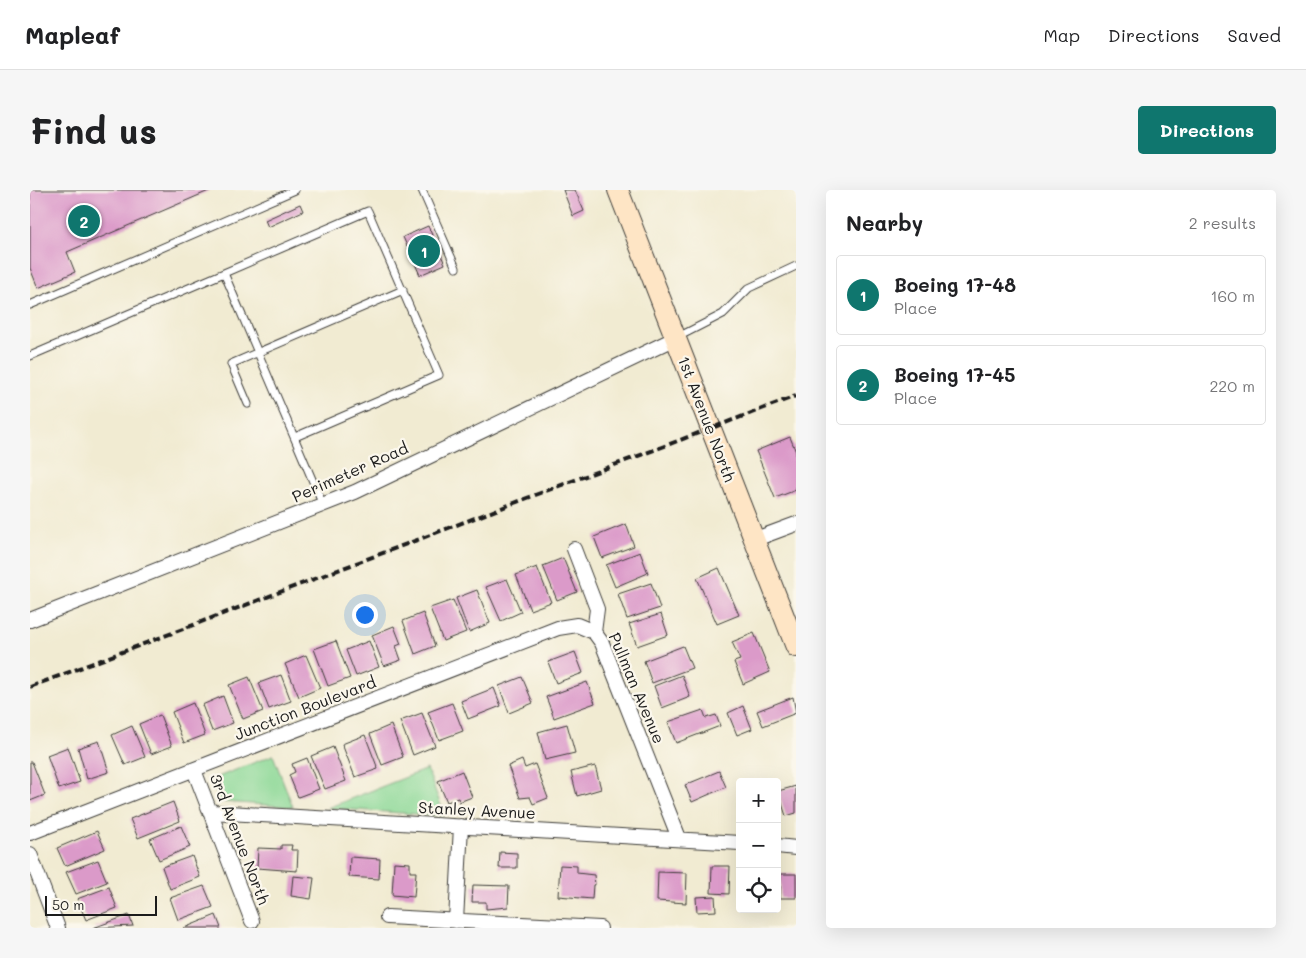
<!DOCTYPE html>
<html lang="en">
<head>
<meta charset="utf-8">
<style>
  :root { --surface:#fff; --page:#f6f6f6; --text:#202124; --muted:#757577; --line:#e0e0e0; --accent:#0f766e }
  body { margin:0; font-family:Mali,sans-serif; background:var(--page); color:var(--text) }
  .controls { position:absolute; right:15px; bottom:15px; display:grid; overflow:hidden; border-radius:5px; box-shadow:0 5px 20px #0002 }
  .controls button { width:45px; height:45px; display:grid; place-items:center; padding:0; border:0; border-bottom:1px solid var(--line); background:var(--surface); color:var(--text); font:25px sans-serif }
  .scale { position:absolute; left:15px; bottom:12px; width:112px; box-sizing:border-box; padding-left:5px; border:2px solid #1c1c1c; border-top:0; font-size:14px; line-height:18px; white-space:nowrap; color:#1c1c1c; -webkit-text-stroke:4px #fbf7ec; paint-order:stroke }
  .you { position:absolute; left:334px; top:424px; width:18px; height:18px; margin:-12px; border:4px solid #fff; border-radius:50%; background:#1a73e8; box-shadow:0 0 0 8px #1a73e833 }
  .badge { display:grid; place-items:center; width:32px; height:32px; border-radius:50%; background:var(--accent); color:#fff; font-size:16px; font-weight:700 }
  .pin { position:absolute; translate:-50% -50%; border:2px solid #fff; box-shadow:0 1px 5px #0006 }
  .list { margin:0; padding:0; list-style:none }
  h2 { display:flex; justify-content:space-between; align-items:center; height:65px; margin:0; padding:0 20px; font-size:21px }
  h2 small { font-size:16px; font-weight:400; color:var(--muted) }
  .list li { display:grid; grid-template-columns:32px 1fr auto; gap:15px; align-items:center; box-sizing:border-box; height:80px; margin:0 10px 10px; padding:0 10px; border:1px solid var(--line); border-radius:5px }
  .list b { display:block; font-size:19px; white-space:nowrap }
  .list p { margin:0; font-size:16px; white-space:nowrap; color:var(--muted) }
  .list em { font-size:16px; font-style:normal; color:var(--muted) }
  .icon { flex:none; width:28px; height:28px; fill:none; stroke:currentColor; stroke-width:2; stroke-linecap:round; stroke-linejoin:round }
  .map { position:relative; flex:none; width:766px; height:738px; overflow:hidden; border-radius:5px }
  header { display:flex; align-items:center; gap:30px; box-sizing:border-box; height:70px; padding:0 25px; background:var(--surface); border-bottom:1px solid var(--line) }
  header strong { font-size:24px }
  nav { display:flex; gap:28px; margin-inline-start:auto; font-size:18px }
  .intro { display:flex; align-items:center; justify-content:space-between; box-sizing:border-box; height:120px; padding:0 30px }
  h1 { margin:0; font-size:35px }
  .button { padding:12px 22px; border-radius:5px; background:var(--accent); color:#fff; font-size:18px; font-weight:700 }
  main { display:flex; gap:30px; padding:0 30px }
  aside { flex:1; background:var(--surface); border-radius:5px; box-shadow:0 5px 20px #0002 }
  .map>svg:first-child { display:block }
</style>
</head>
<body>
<header>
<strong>Mapleaf</strong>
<nav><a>Map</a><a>Directions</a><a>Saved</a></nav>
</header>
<div class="intro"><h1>Find us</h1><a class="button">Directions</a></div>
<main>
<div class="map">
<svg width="766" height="738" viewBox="0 0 766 738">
  <rect width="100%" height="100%" fill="#fbf7ec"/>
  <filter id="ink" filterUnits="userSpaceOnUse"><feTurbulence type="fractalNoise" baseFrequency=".02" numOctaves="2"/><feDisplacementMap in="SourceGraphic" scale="10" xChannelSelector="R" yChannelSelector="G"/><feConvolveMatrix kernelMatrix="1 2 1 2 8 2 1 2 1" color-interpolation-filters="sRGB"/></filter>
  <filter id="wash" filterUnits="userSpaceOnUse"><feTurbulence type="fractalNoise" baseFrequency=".0096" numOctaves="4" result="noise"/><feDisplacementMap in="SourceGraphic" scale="20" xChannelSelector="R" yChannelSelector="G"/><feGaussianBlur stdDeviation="1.12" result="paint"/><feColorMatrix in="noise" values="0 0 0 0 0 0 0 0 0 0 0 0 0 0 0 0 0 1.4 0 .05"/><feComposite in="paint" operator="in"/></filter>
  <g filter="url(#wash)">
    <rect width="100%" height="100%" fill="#f1ebd2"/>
    <path fill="#8cd896" stroke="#547a59" d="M243,565L263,617L194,612L188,608L184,597L188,587Z
      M397,579L415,626L297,618Z"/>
    <g id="blocks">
      <path fill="#db9ac9" d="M0,0H181L37,62L45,82L8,98L0,78Z
        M533,0H545L554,21L543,26Z
        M270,14L273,21L238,37L235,30Z
        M398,36L415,74L390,85L373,47Z
        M760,247L766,262V300L745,308L726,261Z
        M596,334L604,356L572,368L564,347Z
        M610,362L618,383L585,397L576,375Z
        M533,368L547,402L527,410L513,376Z
        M507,377L521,412L500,420L486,385Z
        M689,378L709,425L687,434L667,388Z
        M477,389L491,422L471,431L456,397Z
        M621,393L630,418L597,429L588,404Z
        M447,400L460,433L439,442L426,408Z
        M423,410L436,442L413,451L400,418Z
        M393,423L405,456L385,464L373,431Z
        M631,424L638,445L607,456L599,434Z
        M364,436L371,454L366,456L371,470L354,476L342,445Z
        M724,443L740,482L713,494L704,472L710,470L702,452Z
        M306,451L320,488L298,496L284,459Z
        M339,451L349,477L326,486L316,460Z
        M653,456L662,478L622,493L614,471Z
        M545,462L553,483L526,493L518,472Z
        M276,465L290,498L269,507L255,474Z
        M251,485L261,511L239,519L229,493Z
        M652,485L660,507L632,518L624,496Z
        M219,487L233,521L213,529L199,495Z
        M492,487L503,513L479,523L469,496Z
        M557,492L565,513L524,528L516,507Z
        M464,498L471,516L438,529L431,511Z
        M193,506L203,533L182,541L172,515Z
        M763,507L766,523L733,536L727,521Z
        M163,513L175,545L154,553L142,522Z
        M422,513L433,541L409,550L398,522Z
        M713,516L722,539L707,545L698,523Z
        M673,520L676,528L686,525L690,536L646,553L638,532Z
        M392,523L405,556L383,565L370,531Z
        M130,525L142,556L121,564L109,534Z
        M537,534L545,563L515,570L508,542Z
        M361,535L373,567L352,575L340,544Z
        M102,536L115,567L95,575L82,545Z
        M335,545L348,579L325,587L312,554Z
        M69,551L79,582L57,589L48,558Z
        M38,557L50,592L29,599L17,565Z
        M303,557L316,591L295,599L281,566Z
        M277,568L289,599L268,607L259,585L265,582L262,574Z
        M492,570L495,578L505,574L518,608L503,614L500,607L490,608L478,576Z
        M0,572H2L15,605L0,611Z
        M565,576L571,599L547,606L541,582Z
        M432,581L442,607L429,612L428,608L417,612L408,591Z
        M689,581L696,597L662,612L655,595Z
        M766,596V623L756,626L748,601Z
        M143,612L150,631L108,648L100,629Z
        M151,636L160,657L129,670L120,649Z
        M67,641L75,659L35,676L27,658Z
        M251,655H262L261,660H268L267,681L227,678L228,658L251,659Z
        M470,662L487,663V678H469Z
        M162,666L170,687L140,699L132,677Z
        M320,667L350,669L349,689L319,687Z
        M68,670L77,692L46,704L36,682Z
        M364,672L380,673V682H386L384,707L362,705Z
        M530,675L547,676V683L564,685L565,695H563L562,709L528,706Z
        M682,676H700L699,704L681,703Z
        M628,682L657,683L656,713L627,711Z
        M751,684H766V708H750Z
        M263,686L284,688L281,709L261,706Z
        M443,695L479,696L478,717L456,719V712H442Z
        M174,696L183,717L148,730L140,708Z
        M79,697L87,718L56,730L47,709Z
        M685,706L686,721L667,722L666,707Z
        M99,725L103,736L63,738Z
        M186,725L191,738H154Z"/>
    </g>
  </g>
  <g filter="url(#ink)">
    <use href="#blocks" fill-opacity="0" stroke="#3c3b37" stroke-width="1"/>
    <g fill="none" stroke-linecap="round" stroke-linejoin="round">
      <defs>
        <path id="lane" d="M392,0L426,78
          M194,83L338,21L409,185L265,247
          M0,115L265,0
          M648,147L693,124L719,98L766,76
          M0,166L194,83L293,315
          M218,214L201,174L373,100"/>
        <path id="street" d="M723,350L766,334
          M544,359L567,419L564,442L572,453L649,648
          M0,430L325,302L646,148
          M164,580L222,731
          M182,622L710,653
          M0,643L528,438L547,435L564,442
          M747,656L766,658
          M0,664L28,738
          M357,727L570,738
          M426,731L431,636"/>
        <path id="secondary" d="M588,0L766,457"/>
      </defs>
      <use href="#lane" stroke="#3c3b37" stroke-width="9"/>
      <use href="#street" stroke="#3c3b37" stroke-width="16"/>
      <use href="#secondary" stroke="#3c3b37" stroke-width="22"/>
      <use href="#lane" stroke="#fff" stroke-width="7"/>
      <use href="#street" stroke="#fff" stroke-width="14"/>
      <use href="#secondary" stroke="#fee5c5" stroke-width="20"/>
      <path stroke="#1c1c1c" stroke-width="4" stroke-dasharray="8 4" stroke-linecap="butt" d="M0,497L766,206"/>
    </g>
  </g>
  <g text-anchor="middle" stroke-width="4.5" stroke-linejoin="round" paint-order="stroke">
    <g font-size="16" fill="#1c1c1c" stroke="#fbf7ec">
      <text transform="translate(677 229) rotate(69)" y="6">1st Avenue North</text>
      <text transform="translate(320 282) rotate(-24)" y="6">Perimeter Road</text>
      <text transform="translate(607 498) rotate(67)" y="6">Pullman Avenue</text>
      <text transform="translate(275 518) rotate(-21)" y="6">Junction Boulevard</text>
      <text transform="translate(447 620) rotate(3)" y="6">Stanley Avenue</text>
      <text transform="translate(210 649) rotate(69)" y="6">3rd Avenue North</text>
    </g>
  </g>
</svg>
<div class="controls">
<button>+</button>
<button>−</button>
<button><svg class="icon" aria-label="locate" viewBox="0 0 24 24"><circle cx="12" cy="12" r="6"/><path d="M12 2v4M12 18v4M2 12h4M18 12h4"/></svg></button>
</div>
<div class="scale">50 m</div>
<div class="you"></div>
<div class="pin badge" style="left:394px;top:61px">1</div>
<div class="pin badge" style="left:54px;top:31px">2</div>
</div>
<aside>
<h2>Nearby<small>2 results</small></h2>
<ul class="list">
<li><span class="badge">1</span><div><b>Boeing 17-48</b><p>Place</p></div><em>160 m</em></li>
<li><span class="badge">2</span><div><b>Boeing 17-45</b><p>Place</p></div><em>220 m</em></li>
</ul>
</aside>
</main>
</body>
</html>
